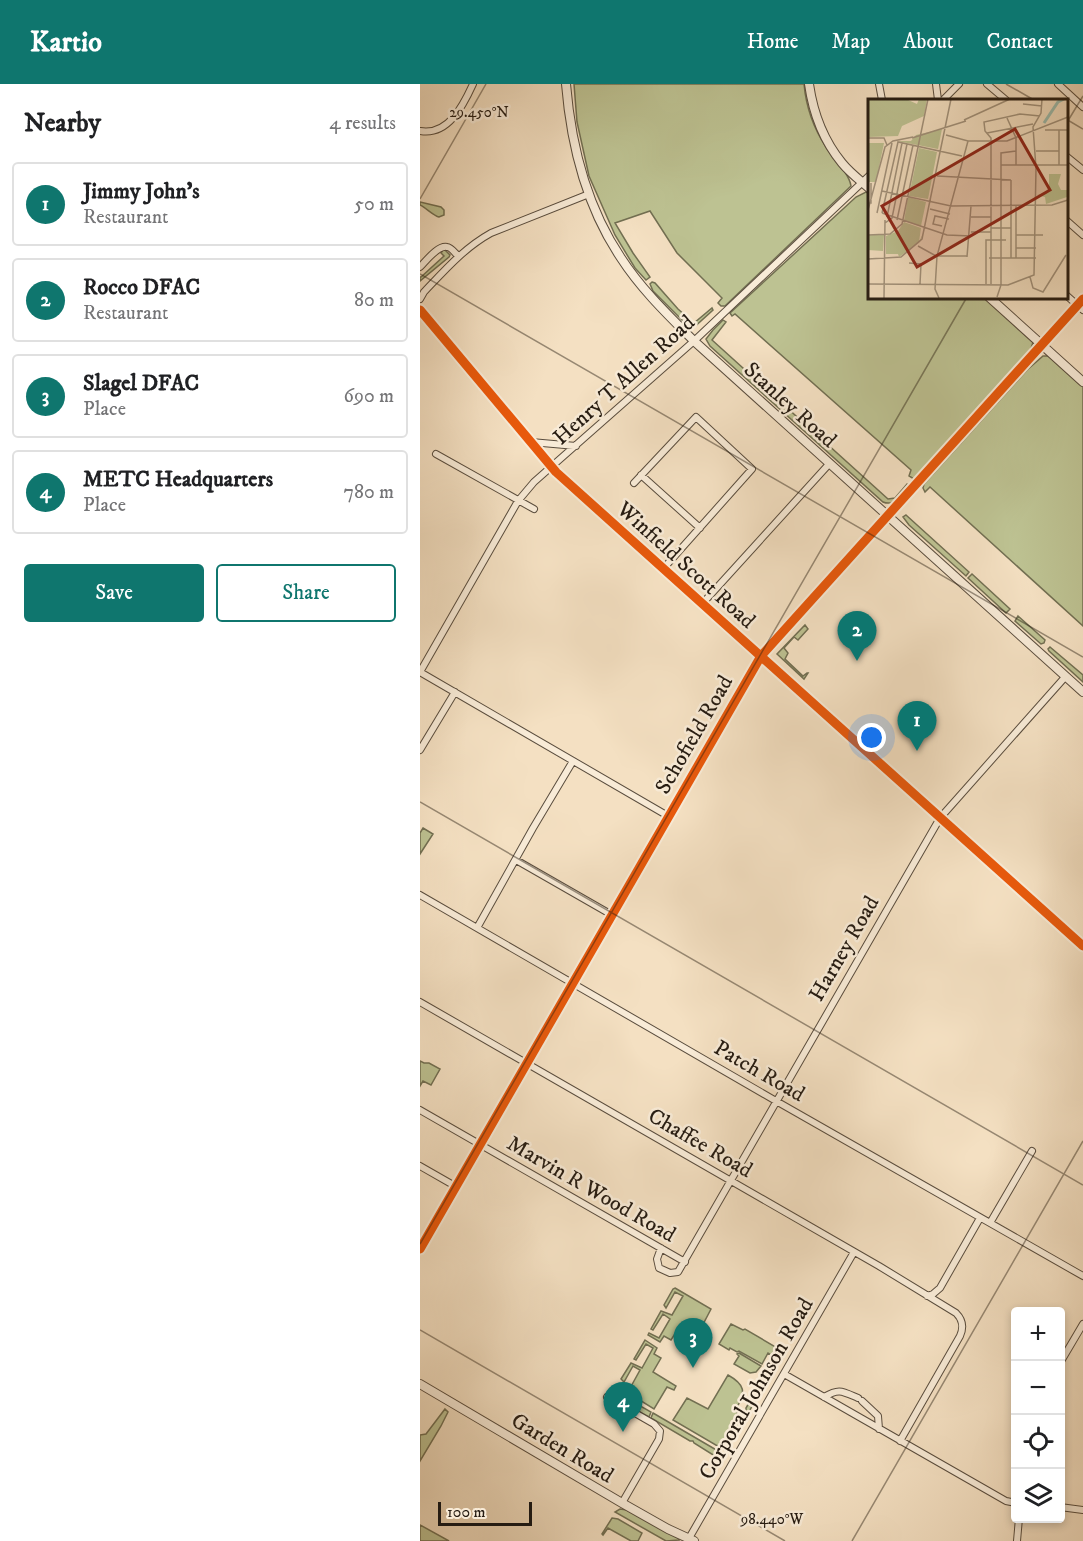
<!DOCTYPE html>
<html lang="en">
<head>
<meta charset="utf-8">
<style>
  :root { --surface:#fff; --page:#f6f6f6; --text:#202124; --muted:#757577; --line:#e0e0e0; --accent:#0f766e }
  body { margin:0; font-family:"IM FELL DW Pica",serif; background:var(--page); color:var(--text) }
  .controls { position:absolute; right:18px; bottom:18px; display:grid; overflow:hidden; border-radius:6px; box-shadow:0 3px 9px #0003 }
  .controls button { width:54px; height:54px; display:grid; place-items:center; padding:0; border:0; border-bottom:2px solid var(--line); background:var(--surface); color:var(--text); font:30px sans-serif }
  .scale { position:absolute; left:18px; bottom:15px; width:94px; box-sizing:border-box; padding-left:6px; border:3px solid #261c12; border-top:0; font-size:16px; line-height:21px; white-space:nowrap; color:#261c12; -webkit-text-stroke:4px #f8ebd7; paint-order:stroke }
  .you { position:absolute; left:452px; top:654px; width:21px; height:21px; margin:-15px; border:4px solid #fff; border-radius:50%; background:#1a73e8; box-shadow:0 0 0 9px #1a73e833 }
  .badge { display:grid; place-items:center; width:39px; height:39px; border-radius:50%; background:var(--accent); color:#fff; font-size:20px; font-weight:700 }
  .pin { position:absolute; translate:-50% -50px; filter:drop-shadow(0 2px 3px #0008) }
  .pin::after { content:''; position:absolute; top:32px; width:21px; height:18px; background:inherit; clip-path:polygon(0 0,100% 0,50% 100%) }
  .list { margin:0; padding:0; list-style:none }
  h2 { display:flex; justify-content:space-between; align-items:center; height:78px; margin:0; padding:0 24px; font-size:26px }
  h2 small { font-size:20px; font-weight:400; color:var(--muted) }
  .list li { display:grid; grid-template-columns:39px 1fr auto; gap:18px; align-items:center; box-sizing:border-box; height:84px; margin:0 12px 12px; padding:0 12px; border:2px solid var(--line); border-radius:6px }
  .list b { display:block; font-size:22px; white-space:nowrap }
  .list p { margin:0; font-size:20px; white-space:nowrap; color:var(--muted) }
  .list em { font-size:20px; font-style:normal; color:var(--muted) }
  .actions { display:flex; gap:12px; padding:18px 24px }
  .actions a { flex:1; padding:14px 0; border:2px solid var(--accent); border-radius:6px; text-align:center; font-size:21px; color:var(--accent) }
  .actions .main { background:var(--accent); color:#fff }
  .icon { flex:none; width:33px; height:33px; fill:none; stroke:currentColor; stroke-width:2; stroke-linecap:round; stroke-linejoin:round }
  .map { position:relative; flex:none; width:663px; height:1457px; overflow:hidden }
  header { display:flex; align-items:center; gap:36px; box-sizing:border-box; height:84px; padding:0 30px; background:var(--accent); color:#fff }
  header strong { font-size:28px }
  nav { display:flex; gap:33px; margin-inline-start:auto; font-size:21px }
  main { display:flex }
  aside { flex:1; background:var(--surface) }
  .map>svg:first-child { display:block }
</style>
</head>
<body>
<header>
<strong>Kartio</strong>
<nav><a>Home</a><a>Map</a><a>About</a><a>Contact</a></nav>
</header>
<main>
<aside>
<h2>Nearby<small>4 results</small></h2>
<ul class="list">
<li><span class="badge">1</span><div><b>Jimmy John's</b><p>Restaurant</p></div><em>50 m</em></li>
<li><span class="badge">2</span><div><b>Rocco DFAC</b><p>Restaurant</p></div><em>80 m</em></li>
<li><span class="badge">3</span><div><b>Slagel DFAC</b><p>Place</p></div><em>690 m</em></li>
<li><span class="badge">4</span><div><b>METC Headquarters</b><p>Place</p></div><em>780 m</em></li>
</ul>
<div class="actions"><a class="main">Save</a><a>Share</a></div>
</aside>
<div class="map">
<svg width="663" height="1457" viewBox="0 0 663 1457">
  <rect width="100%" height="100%" fill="#f4e0c2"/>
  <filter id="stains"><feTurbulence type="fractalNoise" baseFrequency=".00333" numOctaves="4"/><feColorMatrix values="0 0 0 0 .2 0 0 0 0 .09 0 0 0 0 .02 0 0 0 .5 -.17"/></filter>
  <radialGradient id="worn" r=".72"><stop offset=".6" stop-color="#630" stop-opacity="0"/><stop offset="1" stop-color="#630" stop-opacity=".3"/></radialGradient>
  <path fill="#bdc292" stroke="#726f52" stroke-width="1.5" d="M154,0H384C386,22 394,45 406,63C414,75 429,89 431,102L305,222H301L298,219L302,214L257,169L230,127L195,139L213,169L230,193L226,196L215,184L195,151L169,92L157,38Z
    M446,108L450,110V213H564L613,258L610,268L494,395L489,392L491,386L315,230L312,232L310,229L436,113Z
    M0,118L21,123L24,126V131L19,133C14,132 6,124 0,121Z
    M23,166H25L30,171L29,173L0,197V193H1L24,172L21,169Z
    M232,198L235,199L258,225L274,239L292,224L293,226L272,245L270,244L233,207L230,200Z
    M303,236L306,238L292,256L468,415L475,414L487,400L488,401C483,410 475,423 463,418L290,262L286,255L293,246Z
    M623,272H629L663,302V542L510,403L505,408L503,404L504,400L607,286Z
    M486,431L549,488L546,492L489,441L483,433Z
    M552,490L590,525L586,529L548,494Z
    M598,532L625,556L624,559L621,560L595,537Z
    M385,541L388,545L378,556L374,553L364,564L368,569L365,575L383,592L387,589H388L384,595L357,570Z
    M630,563L663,591V598L629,567L628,565Z
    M3,744L13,750L0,770V749Z
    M0,977L4,979H9L20,985L11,1001L3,997L0,1002Z
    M255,1204L291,1225L279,1248L285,1252L283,1256L260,1242L251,1256L244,1252L240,1258L228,1251L229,1249L239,1254L250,1235L243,1230L233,1246L231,1245L241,1227L252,1231L263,1212L255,1208L246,1224L244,1221L253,1205Z
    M311,1240L323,1246L325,1245L364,1268L327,1331L326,1328V1324L333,1312L336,1314L358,1275L348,1269L342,1280L319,1267L317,1268L310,1264L309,1266L299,1260Z
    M225,1256L237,1264L234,1270L241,1274L233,1288L256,1302L254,1306L247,1303L234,1325L197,1302L199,1300L209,1306L220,1286L213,1282L204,1298L201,1295L211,1279L222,1284L233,1264L226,1260L216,1276L214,1275Z
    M319,1269L341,1282L336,1288L330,1289L314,1280L319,1272L317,1270Z
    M308,1291C342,1310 303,1320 323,1339L306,1367L253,1336L267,1314L288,1325Z
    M194,1307L231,1328L229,1333L192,1313Z
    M25,1325L28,1328L21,1342L0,1377V1351L6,1350Z
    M233,1329L305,1371V1374H298L274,1359L273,1357H270L231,1334Z
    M200,1425L207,1426L258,1454L259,1456L246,1457L195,1428Z
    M192,1434L198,1435L222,1449L218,1457H211L188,1444L183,1451L182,1450Z
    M0,1441L29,1457H0Z"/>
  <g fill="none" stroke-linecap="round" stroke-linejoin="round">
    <defs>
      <path id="minor" d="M459,0L462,16
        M516,0L518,16
        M567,0L586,16
        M638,0L663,23
        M523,16L539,0
        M0,47C28,52 43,22 53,0
        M646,72L663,86
        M646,136L663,151
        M0,183C6,177 18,161 27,163C31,163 35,169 38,172
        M646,211L663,226
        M0,215L4,208C25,186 44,164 71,149L169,110
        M622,260L663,215
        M111,358L156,362
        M16,370L114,425
        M221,391L280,444
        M214,399L276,333L332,385L243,485
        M282,520L410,379
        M341,572L663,862
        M0,588L98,417L114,398L274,257L450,91
        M0,588L248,732
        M0,666L35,608
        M96,776L192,831
        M0,811L356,1017L663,1192
        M57,844L113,744L153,677
        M0,918L459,1182L536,1229C543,1236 544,1243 540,1252L480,1357
        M0,1026L265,1178
        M0,1082L35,1102
        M570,1139L612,1067
        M241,1164L237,1175L239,1184L250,1189L258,1188L520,734L646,592
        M507,1212L513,1210L520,1204L560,1134
        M640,1279L663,1240
        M364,1290L586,1417L596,1419
        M187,1313L234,1340L240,1347L239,1355L202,1419
        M404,1313C419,1304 422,1307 438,1314
        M442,1317L458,1332L459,1345
        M640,1423L663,1426
        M268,1456L434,1168
        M597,1457L599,1434"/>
      <path id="tertiary" d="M146,0C151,61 166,122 201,174C221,205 248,231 274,257L663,608
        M389,0C393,28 404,57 422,79C430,89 441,97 450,105
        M569,213L663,298
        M0,226L136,388L341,572
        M0,1165L341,572L622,260
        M0,1300L202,1419L248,1445L274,1457"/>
    </defs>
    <use href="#minor" stroke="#5a4d3e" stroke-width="8"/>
    <use href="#tertiary" stroke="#5a4d3e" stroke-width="10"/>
    <use href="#minor" stroke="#f8ebd7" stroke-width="6"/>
    <use href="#tertiary" stroke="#f8ebd7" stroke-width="8"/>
    <defs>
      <path id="cycleway" d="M0,226L136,388L663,862
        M0,1165L341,572L663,215"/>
    </defs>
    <use href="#cycleway" stroke="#f8ebd7" stroke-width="13"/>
    <use href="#cycleway" stroke="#e8590c" stroke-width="9"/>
  </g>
  <path fill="none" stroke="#261c12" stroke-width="1.5" stroke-opacity="0.45" d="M586,0L614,16M646,35L663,45M646,40L663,12M0,115L66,0M0,190L663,573M0,718L663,1101M0,1160L547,213M0,1246L365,1457M432,1457L663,1057"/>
  <g text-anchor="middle" stroke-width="5" stroke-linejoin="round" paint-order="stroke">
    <g font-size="22" fill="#261c12" stroke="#f8ebd7">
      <text transform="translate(203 295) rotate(-42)" y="8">Henry T Allen Road</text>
      <text transform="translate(371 320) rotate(42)" y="8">Stanley Road</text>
      <text transform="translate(267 480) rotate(42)" y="8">Winfield Scott Road</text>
      <text transform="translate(273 650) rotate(-60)" y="8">Schofield Road</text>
      <text transform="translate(423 864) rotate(-60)" y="8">Harney Road</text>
      <text transform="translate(340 986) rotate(30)" y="8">Patch Road</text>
      <text transform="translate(281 1058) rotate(30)" y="8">Chaffee Road</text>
      <text transform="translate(172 1104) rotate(30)" y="8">Marvin R Wood Road</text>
      <text transform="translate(335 1304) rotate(-60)" y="8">Corporal Johnson Road</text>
      <text transform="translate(143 1363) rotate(31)" y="8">Garden Road</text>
    </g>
  </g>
  <g transform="translate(448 15)">
    <rect width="200" height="200" fill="#f4e0c2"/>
    <path d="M0,0H38L49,5L51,0H59L56,17L34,27L30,37L0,38ZM74,30L70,50L29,42H43L48,36ZM0,44H16L8,83H0ZM51,49L69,53L60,100L41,97ZM181,75H193L190,85L193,91H199V98L178,105L177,98L169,96L181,93ZM40,98L58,103L53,127L36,122ZM36,123L53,129L51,143L57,130L52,143L31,158L30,155H18V137L30,132ZM0,136H16L15,152L0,151Z" fill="#bdc292"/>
    <path fill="none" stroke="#9cbdaf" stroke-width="3" d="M176,24L190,3L196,0"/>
    <path fill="none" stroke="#a2927c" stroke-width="1.5" d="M155,5L174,7M139,19L148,39V66M96,21L142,0M177,31H200M119,34L165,25M78,36L100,42H139L200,18M0,39H16L19,46M44,39L98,22M168,52H191M133,66H200M191,66V31M69,77L143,81M143,81V159M14,92L83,107L184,106L200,101M0,104H3V84M62,110L82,115M0,111L17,48L25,42L45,38M9,114L24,44M14,114L30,43L94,57M14,114L79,136L103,137M19,118L34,44M103,118H123M29,121L45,46M17,124L24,119L39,45M74,127L65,125L67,117L81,120M123,129H143M103,133H123M0,136L22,135L34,125L60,0M148,136H175M50,147L68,157H99M148,149H168M99,158L103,107M121,159H168M148,159V106M0,160L33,158L54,140L83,0M41,164L53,165L52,185M162,178L165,189L175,193L198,156M0,185L140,186L166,176L168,69L165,28L173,14L174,0M118,185V141H138M123,185V39L117,32L116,23L152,15L172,17M129,198L133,186V54L148,52M16,199L17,121M71,199L67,190L69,157L100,42"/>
    <path fill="#8f2418" fill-opacity="0.15" stroke="#8f2418" stroke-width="3" d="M147,30L182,91L49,168L14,107Z"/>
    <rect width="200" height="200" fill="none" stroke="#261c12" stroke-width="3"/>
  </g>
  <g font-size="15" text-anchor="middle" fill="#261c12" stroke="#f8ebd7" stroke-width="5" stroke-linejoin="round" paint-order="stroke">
    <text x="59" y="33">29.450°N</text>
    <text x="352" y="1440">98.440°W</text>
  </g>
  <rect width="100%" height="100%" filter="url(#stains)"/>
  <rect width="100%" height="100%" fill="url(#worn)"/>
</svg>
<div class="controls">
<button>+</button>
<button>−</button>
<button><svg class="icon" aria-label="locate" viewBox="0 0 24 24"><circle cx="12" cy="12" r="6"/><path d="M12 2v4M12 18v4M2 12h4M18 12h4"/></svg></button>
<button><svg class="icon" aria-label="layers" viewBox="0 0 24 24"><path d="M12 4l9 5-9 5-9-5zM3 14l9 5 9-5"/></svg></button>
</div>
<div class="scale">100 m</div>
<div class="you"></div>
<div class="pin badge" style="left:497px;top:667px">1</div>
<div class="pin badge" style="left:437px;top:577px">2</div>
<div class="pin badge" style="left:273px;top:1284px">3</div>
<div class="pin badge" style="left:203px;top:1348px">4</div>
</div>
</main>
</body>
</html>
